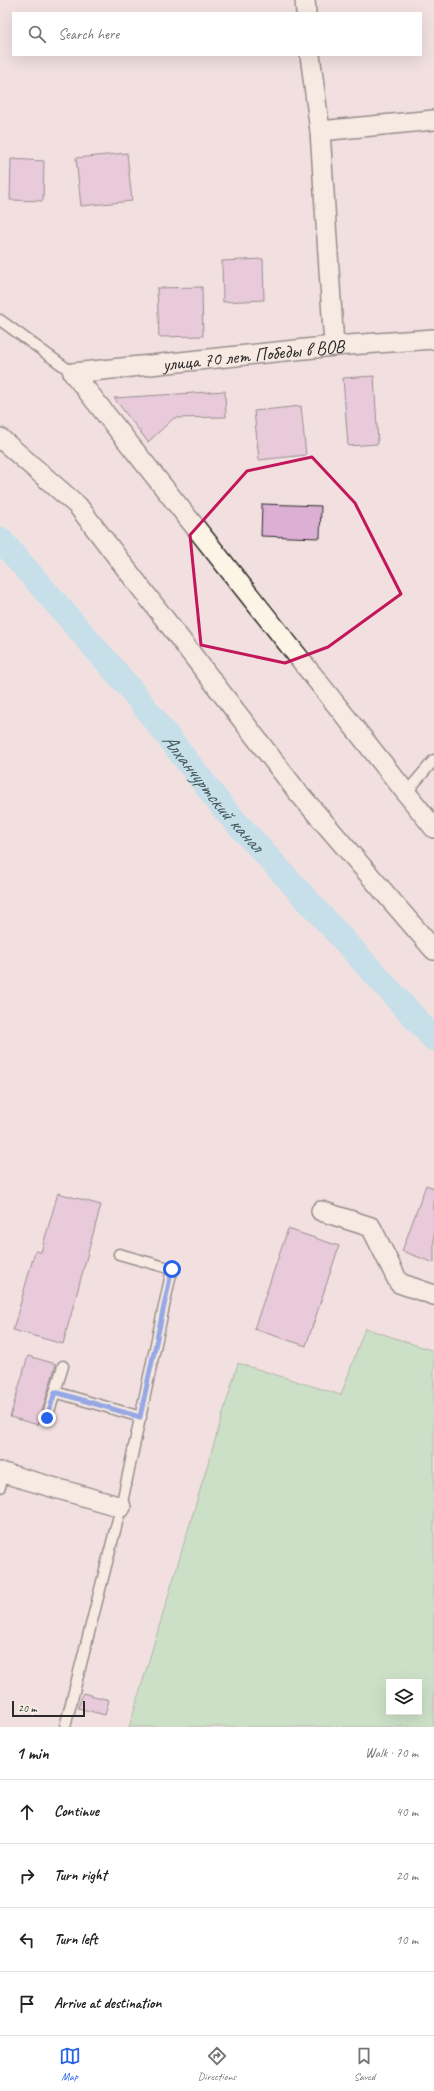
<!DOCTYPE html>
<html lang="en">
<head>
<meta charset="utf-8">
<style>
  :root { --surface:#fff; --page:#f6f6f6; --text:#222; --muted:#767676; --line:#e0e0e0; --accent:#2563eb }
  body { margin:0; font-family:Caveat,sans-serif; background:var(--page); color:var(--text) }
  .controls { position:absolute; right:12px; bottom:12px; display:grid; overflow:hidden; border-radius:0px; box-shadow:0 4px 16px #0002 }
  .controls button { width:36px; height:36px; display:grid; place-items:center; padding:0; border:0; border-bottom:1px solid var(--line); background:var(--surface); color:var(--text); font:20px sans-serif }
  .scale { position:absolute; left:12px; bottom:10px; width:73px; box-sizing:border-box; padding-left:4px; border:2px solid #2b2b2b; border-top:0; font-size:11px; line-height:14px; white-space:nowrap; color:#2b2b2b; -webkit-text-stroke:3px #fcf5e5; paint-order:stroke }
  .stop { position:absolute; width:12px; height:12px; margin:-9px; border:3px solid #2563eb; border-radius:50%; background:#fff }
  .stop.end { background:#2563eb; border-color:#fff; box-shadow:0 1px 4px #0008 }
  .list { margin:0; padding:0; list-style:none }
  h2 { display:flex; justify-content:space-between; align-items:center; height:52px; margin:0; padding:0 16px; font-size:17px }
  h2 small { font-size:13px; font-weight:400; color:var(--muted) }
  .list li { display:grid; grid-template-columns:26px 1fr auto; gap:12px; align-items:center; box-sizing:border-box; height:64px; padding:0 16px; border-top:1px solid var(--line) }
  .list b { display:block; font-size:15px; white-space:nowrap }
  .list em { font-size:13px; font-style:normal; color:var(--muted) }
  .icon { flex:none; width:22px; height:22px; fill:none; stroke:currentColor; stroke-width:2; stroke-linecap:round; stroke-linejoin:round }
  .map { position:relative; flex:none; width:434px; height:1727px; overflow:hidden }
  .search { position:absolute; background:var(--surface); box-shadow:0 4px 16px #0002; left:12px; right:12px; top:12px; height:44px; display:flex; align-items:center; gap:10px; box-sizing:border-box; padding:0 14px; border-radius:0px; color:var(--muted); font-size:15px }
  .sheet { height:308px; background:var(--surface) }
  nav { display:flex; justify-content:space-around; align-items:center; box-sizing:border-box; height:56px; border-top:1px solid var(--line); background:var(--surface); font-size:11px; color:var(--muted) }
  nav a { display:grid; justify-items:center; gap:2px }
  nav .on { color:var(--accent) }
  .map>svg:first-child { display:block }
</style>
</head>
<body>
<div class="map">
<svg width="434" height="1727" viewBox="0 0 434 1727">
  <rect width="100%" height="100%" fill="#f2e0e0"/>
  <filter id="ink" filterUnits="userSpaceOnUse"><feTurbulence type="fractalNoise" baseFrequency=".025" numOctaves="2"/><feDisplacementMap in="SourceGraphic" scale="8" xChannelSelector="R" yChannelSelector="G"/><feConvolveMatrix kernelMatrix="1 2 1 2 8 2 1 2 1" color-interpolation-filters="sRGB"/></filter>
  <g filter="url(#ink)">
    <path fill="#9ddfa9" stroke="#64856a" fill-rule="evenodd" d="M365,1328L434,1351V1727H129L238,1363L341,1395ZM389,1682H419V1712H389Z"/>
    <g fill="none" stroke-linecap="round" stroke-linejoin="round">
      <path stroke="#93ddf4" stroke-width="25" id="s1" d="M0,539L129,687L225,810L434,1039"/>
    </g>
    <path fill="#dbb0d4" stroke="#2b2b2b" d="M127,153L132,201L81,206L76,158Z
      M11,159L44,161L43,201L10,200Z
      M263,259L264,300L223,302L222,261Z
      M202,287L203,336L159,337L157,288Z
      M374,376L378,444L348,446L343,378Z
      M225,391L226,417L174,418L148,442L114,398Z
      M301,406L306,455L259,460L254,411Z
      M262,504L321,506L320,538L261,536Z
      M426,1185L434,1188V1263L402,1251Z
      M58,1193L101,1205L63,1344L13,1330L35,1251L41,1252Z
      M288,1229L339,1246L306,1346L254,1329Z
      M28,1356L56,1364L38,1425L10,1417Z
      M83,1693L109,1700L105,1715L78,1708Z"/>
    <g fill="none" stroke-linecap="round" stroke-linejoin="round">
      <defs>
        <path id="service" d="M0,320L73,373
          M406,793L434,760
          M55,1392L141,1417
          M47,1418L63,1366
          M0,1487L4,1473
          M65,1727L121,1507L172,1269L119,1254"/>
        <g id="minor">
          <path d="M305,0L306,13"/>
          <path d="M310,55L320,131L334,346"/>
          <path d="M320,131L434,120"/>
          <path d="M73,373L434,828"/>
          <path id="s2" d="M73,373L334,346L434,339"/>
          <path d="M0,438L78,506L296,790L434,950"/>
          <path d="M321,1211L371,1227L399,1283L434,1295"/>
          <path d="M0,1472L121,1507"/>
        </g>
      </defs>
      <use href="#service" stroke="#2b2b2b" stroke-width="13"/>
      <use href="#minor" stroke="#2b2b2b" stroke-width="22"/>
      <use href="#service" stroke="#fcf5e5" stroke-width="10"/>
      <use href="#minor" stroke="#fcf5e5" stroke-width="19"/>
    </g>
  </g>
  <g fill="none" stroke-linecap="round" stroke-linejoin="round" filter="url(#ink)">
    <path stroke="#2563eb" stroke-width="5" d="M47,1418L55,1392L140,1417L172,1269"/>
  </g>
  <path d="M0 0H434V1727H0ZM312,457L355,503L401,594L328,647L285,663L201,645L190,535L247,471Z" fill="#f2e0e0" fill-opacity=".55" fill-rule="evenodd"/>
  <path fill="none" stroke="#c2185b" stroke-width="3" stroke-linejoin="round" d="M312,457L355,503L401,594L328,647L285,663L201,645L190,535L247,471Z"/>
  <g text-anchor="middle" stroke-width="3.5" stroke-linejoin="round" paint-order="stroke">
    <g font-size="19" fill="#2b2b2b" stroke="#fcf5e5">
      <text dy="7" stroke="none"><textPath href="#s2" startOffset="181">улица 70 лет Победы в ВОВ</textPath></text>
    </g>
    <g font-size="20" font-style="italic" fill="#45585d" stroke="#fcf5e5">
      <text dy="7" stroke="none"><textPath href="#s1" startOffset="331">Алханчуртский канал</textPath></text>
    </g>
  </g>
</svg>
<div class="controls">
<button><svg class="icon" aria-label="layers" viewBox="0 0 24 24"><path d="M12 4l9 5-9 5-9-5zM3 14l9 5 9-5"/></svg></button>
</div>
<div class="scale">20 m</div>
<div class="stop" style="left:172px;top:1269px"></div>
<div class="stop end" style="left:47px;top:1418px"></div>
<div class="search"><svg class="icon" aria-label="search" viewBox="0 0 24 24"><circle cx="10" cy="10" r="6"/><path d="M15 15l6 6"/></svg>Search here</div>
</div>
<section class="sheet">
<h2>1 min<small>Walk · 70 m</small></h2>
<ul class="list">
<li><svg class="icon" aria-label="ahead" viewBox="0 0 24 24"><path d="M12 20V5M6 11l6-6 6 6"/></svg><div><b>Continue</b></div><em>40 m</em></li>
<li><svg class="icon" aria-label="right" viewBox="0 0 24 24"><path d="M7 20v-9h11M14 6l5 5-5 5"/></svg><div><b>Turn right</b></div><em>20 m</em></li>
<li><svg class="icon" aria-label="left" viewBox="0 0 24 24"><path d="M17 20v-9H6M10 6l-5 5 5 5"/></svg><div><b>Turn left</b></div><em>10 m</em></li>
<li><svg class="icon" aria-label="arrive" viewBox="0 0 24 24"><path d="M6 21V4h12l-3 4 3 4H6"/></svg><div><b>Arrive at destination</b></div></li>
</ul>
</section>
<nav>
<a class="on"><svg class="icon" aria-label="map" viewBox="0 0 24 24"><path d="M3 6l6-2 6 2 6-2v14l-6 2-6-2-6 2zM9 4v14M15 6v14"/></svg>Map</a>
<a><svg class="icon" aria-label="directions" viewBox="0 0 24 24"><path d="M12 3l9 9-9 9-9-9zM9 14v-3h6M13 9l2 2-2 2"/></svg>Directions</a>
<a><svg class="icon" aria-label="saved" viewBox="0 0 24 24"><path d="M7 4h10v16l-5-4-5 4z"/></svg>Saved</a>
</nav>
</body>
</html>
